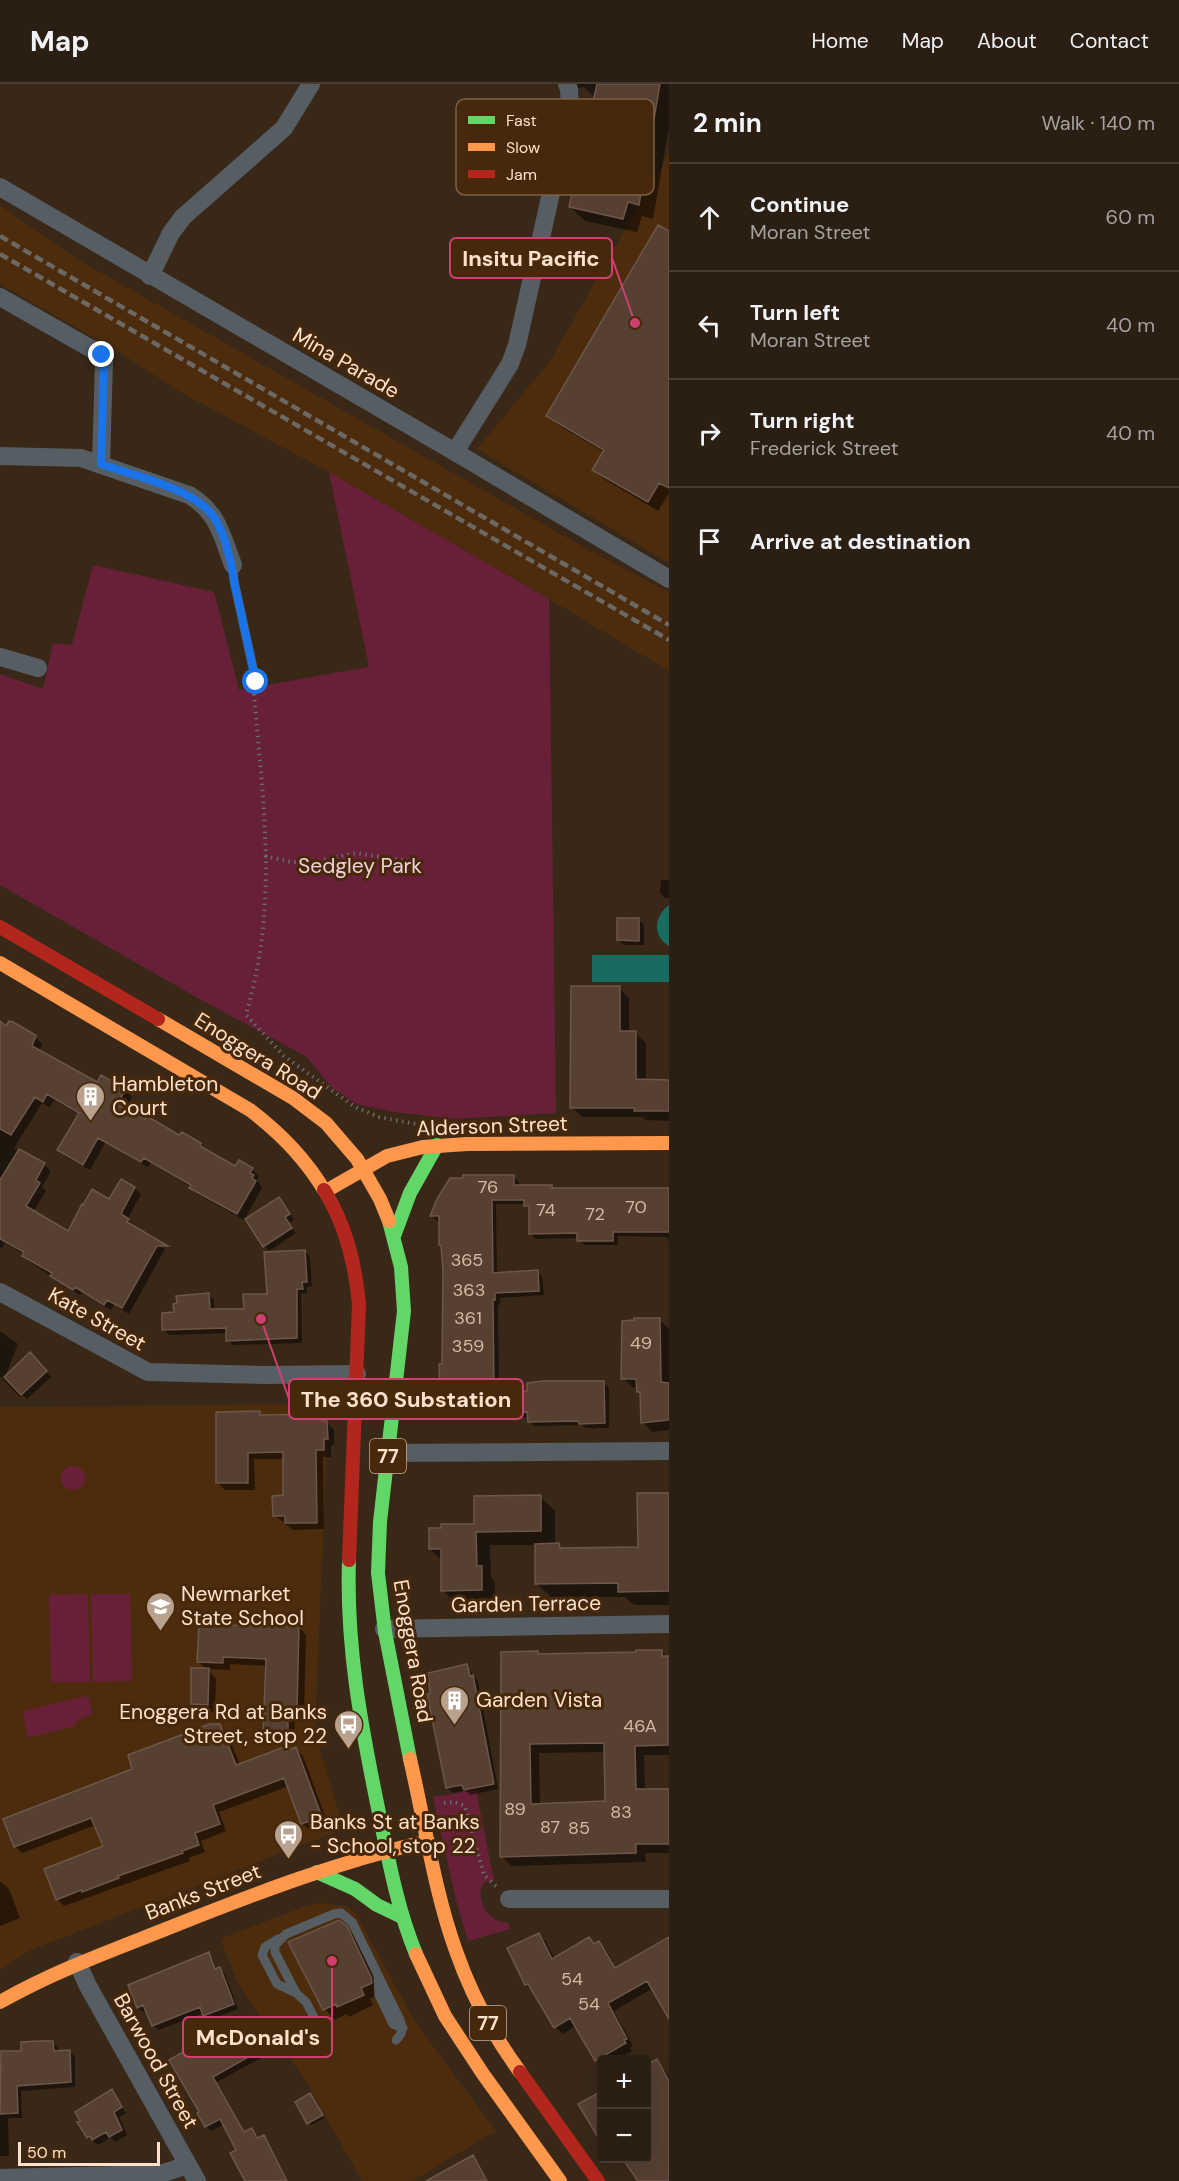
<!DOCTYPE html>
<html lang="en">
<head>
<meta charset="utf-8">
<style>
  :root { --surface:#2b1e12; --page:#33271b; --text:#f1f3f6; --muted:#a6a29f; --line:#473c32 }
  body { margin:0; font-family:"DM Sans",sans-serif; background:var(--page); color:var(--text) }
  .controls { position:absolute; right:18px; bottom:18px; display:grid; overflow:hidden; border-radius:6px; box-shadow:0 6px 24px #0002 }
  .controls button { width:54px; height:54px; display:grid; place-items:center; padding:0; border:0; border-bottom:2px solid var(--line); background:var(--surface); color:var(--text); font:30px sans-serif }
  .scale { position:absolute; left:18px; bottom:15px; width:142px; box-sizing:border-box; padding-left:6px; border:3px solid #fce2cc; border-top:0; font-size:16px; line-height:21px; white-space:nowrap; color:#fce2cc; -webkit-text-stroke:4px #47280a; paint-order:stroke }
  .stop { position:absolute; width:18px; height:18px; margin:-14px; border:4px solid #1a73e8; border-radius:50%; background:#fff }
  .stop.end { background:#1a73e8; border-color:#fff; box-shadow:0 2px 6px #0008 }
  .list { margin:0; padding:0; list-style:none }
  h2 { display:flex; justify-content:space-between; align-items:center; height:78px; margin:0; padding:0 24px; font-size:26px }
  h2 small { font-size:20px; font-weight:400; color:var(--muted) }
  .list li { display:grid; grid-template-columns:39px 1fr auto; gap:18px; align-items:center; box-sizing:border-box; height:108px; padding:0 24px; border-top:2px solid var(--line) }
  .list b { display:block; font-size:22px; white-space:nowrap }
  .list p { margin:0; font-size:20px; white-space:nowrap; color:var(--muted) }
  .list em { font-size:20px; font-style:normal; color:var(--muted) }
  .icon { flex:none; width:33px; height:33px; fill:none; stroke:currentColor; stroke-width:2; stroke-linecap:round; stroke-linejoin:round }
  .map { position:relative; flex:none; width:669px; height:2097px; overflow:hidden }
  header { display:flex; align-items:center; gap:36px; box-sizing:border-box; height:84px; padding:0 30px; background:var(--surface); border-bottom:2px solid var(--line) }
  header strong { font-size:28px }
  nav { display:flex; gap:33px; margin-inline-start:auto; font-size:21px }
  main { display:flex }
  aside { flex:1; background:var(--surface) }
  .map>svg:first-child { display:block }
</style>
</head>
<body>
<header>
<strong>Map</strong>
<nav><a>Home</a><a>Map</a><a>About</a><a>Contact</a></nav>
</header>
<main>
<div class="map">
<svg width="669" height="2097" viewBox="0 0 669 2097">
  <rect width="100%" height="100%" fill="#392818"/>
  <path fill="#4c2c0d" d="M669,69V479L477,365L550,277Z
    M0,121L77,175L594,469L669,508V587L549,515L329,388L180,308L121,269L0,200Z
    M315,1320L328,1323V1331L315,1649L344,1745L31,1866L0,1886V1323Z
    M321,1819L346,1822L356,1830L414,1936L496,2047L412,2097H362L306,1997L238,1900L220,1855L306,1822Z"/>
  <path fill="#682039" d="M329,388L549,515L556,1029L454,1035L395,1028L356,1020L330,1002L307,973L198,914L0,801V590L43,605L53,559L72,561L93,481L214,508L239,606L369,583Z
    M61 1394a12 12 0 1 1 24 0a12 12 0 1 1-24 0Z
    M88,1510L90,1598H51L49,1511Z
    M91,1510H130L132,1597L93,1598Z
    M87,1612L89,1614L92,1630L77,1636L75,1642L30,1653L27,1652L23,1627Z
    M476,1706L494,1797H487L482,1801C476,1819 489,1838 508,1839L510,1845L468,1857L456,1816L433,1713Z"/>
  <path fill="#186b5e" d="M669,821V862C652,852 654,832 669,821Z
    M592,871H669V898H592Z"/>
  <path fill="#0007" fill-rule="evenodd" d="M571,0H669V43L653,135L642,132L637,148L585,137L570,123L595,14L584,3L578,4Z
    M669,149V409L658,427L604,395L594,385L604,368L558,341L548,331Z
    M661,796H669V814H665L660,809Z
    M639,836L644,841V861H624L619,856Z
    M619,904L629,914V949H635L646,959V997H669V1037L646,1036L643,1033H582L572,1023Z
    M12,940L36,954L42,960L39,967L98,1000L125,1006L132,1013L124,1026L180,1053L182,1050L235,1085L239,1078L252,1085L259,1092L257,1096L262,1104L244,1136L197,1110L191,1103L151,1079L148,1083L105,1059L90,1086L66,1073L59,1066L80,1031L54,1016L50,1023L42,1019L14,1064L44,1081L51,1087L42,1103L46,1107L33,1128L68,1149L110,1117L134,1104L141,1110L127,1136L165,1165L129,1230L114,1221L111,1226L82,1209L80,1211L30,1178L24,1170L5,1159L2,1164L0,1163V952Z
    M514,1093L519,1098V1102H551L555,1106H669V1159L667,1153L618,1152V1161H584L579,1154L536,1155L531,1150L530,1126L525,1120H496L497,1191L537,1187L542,1193L544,1211L500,1214V1221H498L499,1309L528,1308L604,1299L609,1304V1344H585L582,1341L534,1342L529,1337V1333L452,1336L442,1328L444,1186L440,1136L437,1137L432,1132Z
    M279,1115L294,1136L289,1139L296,1149L269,1167L264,1162Z
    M304,1167L310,1172L312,1202L307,1203V1209L301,1210L302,1259L233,1261L228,1256V1249L169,1251L164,1245L209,1211L214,1216V1226H245L268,1212Z
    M660,1236L669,1245V1346L652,1348L643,1338L642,1312L638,1308V1303H632L623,1294Z
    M0,1247L18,1260L5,1293L30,1270L51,1293L27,1315L23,1311L20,1313L0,1292Z
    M260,1329L264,1333L314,1331L317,1334H322L334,1346V1361H331V1373H323L324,1445L293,1446L274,1431L285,1413L284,1375H254L255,1406H225L217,1398Z
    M669,1411V1521H634L625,1513H551L536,1499V1461H490L491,1493L495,1498V1520L457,1521L443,1506L442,1477L430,1465L540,1413L555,1427V1461H559L564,1466L639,1465Z
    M299,1543L306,1551L304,1632H295L294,1656L272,1655L264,1648L267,1582L230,1580V1586L207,1585L216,1594L215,1628H200L192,1620L207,1586L199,1578L278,1545Z
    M662,1567L669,1575V1671H644L645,1706H669V1769H645L646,1778L511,1782L502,1772L540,1572ZM606,1668L607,1719L540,1721L539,1669Z
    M467,1582L478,1598L498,1705L470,1711L466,1706L453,1709L448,1704L432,1611Z
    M220,1641L227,1649L240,1681L287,1664L291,1667L296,1665L303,1672L328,1740L309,1746L302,1739L289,1702L219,1728L226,1747L201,1757L205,1768L189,1774L190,1777L64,1822L57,1815L105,1763L96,1741L22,1769L15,1762L134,1686Z
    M0,1797L9,1805L20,1834L0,1842Z
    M346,1843L357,1854L381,1909L370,1915L373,1921L349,1933L346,1930L335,1936L325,1925Z
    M539,1850L546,1858L555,1875L589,1855L595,1861L599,1859L606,1866L617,1885L669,1855V1932L653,1904L614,1927L633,1962L630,1964L632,1967L616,1976H602V1982L596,1976L576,1942L563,1950L555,1943L533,1908L526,1901Z
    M208,1870L213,1875L217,1886L220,1885L225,1890L238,1925L210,1936L204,1929L158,1946L153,1941L147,1927L143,1928L138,1923Z
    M217,1950L230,1968L251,1956L263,1973L217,1998L245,2049L252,2046L259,2054L263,2052L268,2057L288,2097H245L238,2066L225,2040L211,2047L206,2042Z
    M53,1959L58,1964V1968H70L75,1973V2003L21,2007L22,2034H8L9,2072H0V1972L22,1968Z
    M656,1977L669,1992V2097H642L646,2074Z
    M111,2007L126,2029L119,2033L127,2051L115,2058L111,2053L98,2061L88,2053Z
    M312,2013L324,2034L311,2041L297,2018Z
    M473,2073L488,2097H435Z"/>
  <path fill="#554032" stroke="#6d564a" stroke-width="1.5" fill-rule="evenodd" d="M597,0H660L639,121L628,118L623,135L569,123Z
    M658,141L669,147V404L659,399L648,418L592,386L604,366L546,332Z
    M617,834H639V857L617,856Z
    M571,902H620V947H636V995L669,996V1027H634L635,1024H570Z
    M0,937L6,942L9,937L13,938L34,950L36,952L32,962L97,998L101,991L126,1005L117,1020L145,1035L147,1032L179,1051L182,1048L201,1059L200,1062L235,1082L239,1076L253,1084L250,1089L254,1091L252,1094L256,1097L237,1130L189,1104L191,1101L144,1074L141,1078L98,1054L83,1081L57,1066L79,1029L47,1010L43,1018L35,1013L11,1051L0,1045Z
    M19,1065L45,1079L36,1096L40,1099L26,1122L68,1147L82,1120L83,1121L92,1105L109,1115L121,1095L135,1103L121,1130L129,1135L127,1138L168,1162H157L122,1224L107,1216L104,1221L75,1203L73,1206L50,1192L52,1189L22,1172L24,1168L0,1155V1096Z
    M463,1091H514V1101H552V1104H669V1148H613V1157H577V1149L529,1150V1122H524V1116H492L493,1189L538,1186L539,1207L495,1209V1216H493L494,1307H527V1299L543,1297H604L605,1339L579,1340L578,1337L528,1338L527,1328L445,1332V1328L441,1329L439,1280H442L443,1187L441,1161H439V1132H430L437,1115L450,1094H463Z
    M279,1113L290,1130L285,1133L292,1144L263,1163L245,1135Z
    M305,1166L307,1198H302L303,1205H297V1254L226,1257V1244L162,1246V1229L174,1228L173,1220L177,1219L176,1212L209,1209L210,1225H244L243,1210H267L264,1168Z
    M634,1234H660L661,1298L669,1299V1336L641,1339L640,1308H637L636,1295H621L622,1237L634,1236Z
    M30,1268L47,1287L21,1311L4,1293Z
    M260,1327V1331L314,1330L315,1333H322V1337H327L328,1355H324V1366H316L317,1439H285V1432H273L272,1412L283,1411V1368L248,1369V1399H216V1328Z
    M637,1409H669V1507L618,1508V1499L535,1500V1460L559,1459L560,1464L638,1463Z
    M541,1411V1447L476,1448L477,1482H482V1506L441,1507V1465H429V1444H441V1440H474V1412Z
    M199,1540L276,1543V1541L299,1542L297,1626L288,1625V1650L263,1649L266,1575L223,1573V1579L197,1578Z
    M636,1566H662V1572H668V1661L635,1662L636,1705H669V1760H636V1769L500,1773L501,1568L538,1567V1570L636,1568ZM604,1659L605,1717L531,1720L530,1660Z
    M467,1580L470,1592L473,1591L494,1700L464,1706L462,1701L446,1704L427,1610H430L428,1589Z
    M191,1584H209L208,1621L191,1620Z
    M210,1640H220L236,1681L287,1662V1667L296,1663L322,1733L301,1740L284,1694L213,1721L220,1740L195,1749L199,1761L182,1767L183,1769L118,1792L119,1794L82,1808L81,1806L56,1816L44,1785L103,1762L91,1734L14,1763L3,1735L132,1685L128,1671Z
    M339,1836L347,1842L371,1893L372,1899L361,1904L364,1911L337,1923L336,1920L323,1926L288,1858Z
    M539,1849L552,1875L589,1853L594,1860L599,1857L615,1884L669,1853V1935L647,1897L608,1919L627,1955L624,1956L626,1959L595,1977L570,1934L554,1944L528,1900L525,1901L507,1864Z
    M209,1868L215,1885L220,1883L234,1920L203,1932L200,1923L152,1942L143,1921L137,1924L128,1901Z
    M218,1948L228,1967L252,1954L259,1967L213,1993L244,2048L252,2044L257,2054L264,2051L287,2097H245L230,2069L236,2066L220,2035L205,2043L197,2029L199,2028L169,1976Z
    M40,1957H53L54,1967L70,1966L71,1998L17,2002L18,2029L0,2030L1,1967H21V1958Z
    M657,1975L669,1997V2097H638L622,2074H646V1981Z
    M112,2005L122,2023L114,2028L122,2046L109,2053L106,2048L92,2056L90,2052L87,2054L77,2038L80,2037L75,2028Z
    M602,2007V2060L578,2020Z
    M310,2009L323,2031L307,2040L295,2018Z
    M473,2071L487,2097H426Z"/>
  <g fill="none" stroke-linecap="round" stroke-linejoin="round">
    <path stroke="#696a6a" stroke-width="4" stroke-dasharray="1.5 4.5" stroke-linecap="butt" d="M254,610C260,683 270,758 264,831C262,865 255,898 246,931L284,972L355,1023L379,1033L416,1040
      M265,772L291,778H312L356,769L407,777L415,776
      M444,1719L454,1718L465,1722L484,1791L497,1803"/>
    <path stroke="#565e64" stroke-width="9" d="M233,481L234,497L256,598
      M278,1855L265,1863L262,1871L277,1900L296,1909
      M378,1893L379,1911L393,1940L403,1944
      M318,1941L306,1918L296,1909L275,1868V1861L286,1850L334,1830L341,1829L352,1838L400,1936C403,1945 403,1949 396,1956"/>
    <path stroke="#565e64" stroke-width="18" d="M0,103L455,368L669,495
      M150,192L171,149L183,133L284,44L311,0
      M0,213L102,271L104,277L101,380
      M455,368L510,280L517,261L570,24L569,5L567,0
      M0,372L81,374L189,411C218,428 222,452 233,481
      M0,573L38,584
      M0,1208L148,1288L265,1291L357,1290
      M389,1369L669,1367
      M384,1545L669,1540
      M509,1815H669
      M77,1878L88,1902L197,2097
      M0,2094L160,2090L188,2081"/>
    <path stroke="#63d668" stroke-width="14" d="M389,1137L401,1183L404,1227L380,1438L378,1489L385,1548L410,1675
      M394,1152L410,1109L437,1061
      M349,1476C346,1562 361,1641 378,1724C388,1773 397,1824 416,1870
      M317,1788L355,1805L377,1821L402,1833"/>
    <path stroke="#ff974d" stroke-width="14" d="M0,879L250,1026C279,1048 305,1074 324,1106
      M158,935L293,1014L326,1039L357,1075L380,1115L389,1137
      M326,1107L387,1072L423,1063L467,1060L669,1059
      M410,1675C425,1739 434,1806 456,1867C471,1910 493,1951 520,1988
      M416,1870L445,1932L483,1990L560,2097
      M0,1918C56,1886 116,1865 176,1841C259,1808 341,1777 428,1757"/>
    <path stroke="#b3261e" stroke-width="14" d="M0,843L158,935
      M324,1106C346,1141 355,1179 359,1220L349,1476
      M520,1988L598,2097"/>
    <path stroke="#6c6864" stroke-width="4.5" stroke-dasharray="9 4.5" stroke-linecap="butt" d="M0,152L669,541
      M0,170L669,556"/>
  </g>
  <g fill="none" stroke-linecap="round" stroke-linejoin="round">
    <path stroke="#1a73e8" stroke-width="8" d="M102,271L104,277L101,380C134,392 197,405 215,435C226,453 231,477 234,497L256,598"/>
  </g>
  <defs>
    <symbol id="building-pin" viewBox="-11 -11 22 30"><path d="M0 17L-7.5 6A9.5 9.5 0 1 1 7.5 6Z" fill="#b8a18d" stroke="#47280a"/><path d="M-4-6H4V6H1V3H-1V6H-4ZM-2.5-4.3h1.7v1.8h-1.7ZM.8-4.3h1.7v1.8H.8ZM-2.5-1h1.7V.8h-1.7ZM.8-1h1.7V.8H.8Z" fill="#fff"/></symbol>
    <symbol id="school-pin" viewBox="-11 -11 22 30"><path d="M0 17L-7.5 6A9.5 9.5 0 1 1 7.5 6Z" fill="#b8a18d" stroke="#47280a"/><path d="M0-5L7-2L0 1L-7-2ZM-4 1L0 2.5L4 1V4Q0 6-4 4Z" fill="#fff"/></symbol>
    <symbol id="bus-pin" viewBox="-11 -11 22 30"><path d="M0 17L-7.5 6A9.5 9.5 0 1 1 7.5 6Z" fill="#b8a18d" stroke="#47280a"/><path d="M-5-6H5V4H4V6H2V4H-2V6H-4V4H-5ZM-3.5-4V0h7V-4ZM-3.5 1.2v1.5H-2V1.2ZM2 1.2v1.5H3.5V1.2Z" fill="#fff"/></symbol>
  </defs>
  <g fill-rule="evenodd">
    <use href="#building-pin" x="74" y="996" width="33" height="45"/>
    <use href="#school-pin" x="144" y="1506" width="33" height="45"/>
    <use href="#building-pin" x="438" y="1600" width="33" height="45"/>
    <use href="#bus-pin" x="332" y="1624" width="33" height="45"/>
    <use href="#bus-pin" x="272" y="1734" width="33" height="45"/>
  </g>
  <g text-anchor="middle" stroke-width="6" stroke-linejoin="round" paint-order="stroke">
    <g font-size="18" fill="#d2baa6">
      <text x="488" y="1109">76</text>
      <text x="636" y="1129">70</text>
      <text x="546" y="1132">74</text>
      <text x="595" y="1136">72</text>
      <text x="467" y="1182">365</text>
      <text x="469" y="1212">363</text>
      <text x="468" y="1240">361</text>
      <text x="641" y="1265">49</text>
      <text x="468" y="1268">359</text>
      <text x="640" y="1648">46A</text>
      <text x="515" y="1731">89</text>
      <text x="621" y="1734">83</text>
      <text x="550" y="1749">87</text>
      <text x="579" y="1750">85</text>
      <text x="572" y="1901">54</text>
      <text x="589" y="1926">54</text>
    </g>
    <g fill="#47280a" stroke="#c6aa92" stroke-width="1.5">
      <rect x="370" y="1355" width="36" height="34" rx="4.5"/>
      <rect x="470" y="1922" width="36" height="34" rx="4.5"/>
    </g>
    <g font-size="20" font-weight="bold" fill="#fce2cc">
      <text x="388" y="1379">77</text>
      <text x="488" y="1946">77</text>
    </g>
    <g font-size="21" fill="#fce2cc" stroke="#47280a">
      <text transform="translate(346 279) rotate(30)" y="7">Mina Parade</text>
      <text transform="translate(258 972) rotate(32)" y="7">Enoggera Road</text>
      <text transform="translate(492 1042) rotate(-2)" y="7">Alderson Street</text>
      <text transform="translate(97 1235) rotate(29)" y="7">Kate Street</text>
      <text transform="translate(526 1520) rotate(-1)" y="7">Garden Terrace</text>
      <text transform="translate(413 1567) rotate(80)" y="7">Enoggera Road</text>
      <text transform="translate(203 1808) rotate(-21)" y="7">Banks Street</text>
      <text transform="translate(156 1977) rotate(61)" y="7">Barwood Street</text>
    </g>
    <g font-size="21" fill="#efd2d9" stroke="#47280a">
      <text x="360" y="789">Sedgley Park</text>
    </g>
    <g font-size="21" fill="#fce2cc" stroke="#47280a" text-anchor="start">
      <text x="112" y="1007">Hambleton<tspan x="112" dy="24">Court</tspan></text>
      <text x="181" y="1517">Newmarket<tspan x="181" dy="24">State School</tspan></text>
      <text x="476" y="1623">Garden Vista</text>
      <text x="327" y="1635" text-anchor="end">Enoggera Rd at Banks<tspan x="327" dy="24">Street, stop 22</tspan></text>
      <text x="310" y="1745">Banks St at Banks<tspan x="310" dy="24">- School, stop 22</tspan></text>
    </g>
  </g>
  <rect x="456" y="15" width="198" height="96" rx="9" fill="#47280a" stroke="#7d6044" stroke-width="1.5"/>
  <rect x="468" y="32" width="27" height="8" fill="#63d668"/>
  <rect x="468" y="59" width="27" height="8" fill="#ff974d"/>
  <rect x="468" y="86" width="27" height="8" fill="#b3261e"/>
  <g font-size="16" fill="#fce2cc">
    <text x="506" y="42">Fast</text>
    <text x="506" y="69">Slow</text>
    <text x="506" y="96">Jam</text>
  </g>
  <path fill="none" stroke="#ce4072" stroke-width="2" d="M635 239L612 174M261 1235L289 1315M332 1877L332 1953"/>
  <g fill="#ce4072" stroke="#47280a" stroke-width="2">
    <circle cx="635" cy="239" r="6"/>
    <circle cx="261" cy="1235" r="6"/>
    <circle cx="332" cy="1877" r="6"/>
  </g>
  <g fill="#47280a" stroke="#ce4072" stroke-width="2">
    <rect x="450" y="154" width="162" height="40" rx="6"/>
    <rect x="289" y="1295" width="234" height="40" rx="6"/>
    <rect x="183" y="1933" width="149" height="40" rx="6"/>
  </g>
  <g font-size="22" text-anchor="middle" font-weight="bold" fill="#fce2cc">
    <text x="531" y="182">Insitu Pacific</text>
    <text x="406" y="1323">The 360 Substation</text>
    <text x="258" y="1961">McDonald's</text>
  </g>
</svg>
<div class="controls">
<button>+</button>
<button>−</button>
</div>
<div class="scale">50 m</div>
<div class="stop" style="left:256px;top:598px"></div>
<div class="stop end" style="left:102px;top:271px"></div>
</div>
<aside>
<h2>2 min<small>Walk · 140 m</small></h2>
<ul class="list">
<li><svg class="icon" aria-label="ahead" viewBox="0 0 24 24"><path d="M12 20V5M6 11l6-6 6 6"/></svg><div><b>Continue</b><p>Moran Street</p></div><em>60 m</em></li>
<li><svg class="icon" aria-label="left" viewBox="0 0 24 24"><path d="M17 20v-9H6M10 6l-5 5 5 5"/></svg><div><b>Turn left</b><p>Moran Street</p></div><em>40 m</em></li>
<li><svg class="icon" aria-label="right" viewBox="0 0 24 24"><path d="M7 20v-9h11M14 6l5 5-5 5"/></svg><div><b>Turn right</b><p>Frederick Street</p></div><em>40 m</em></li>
<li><svg class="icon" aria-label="arrive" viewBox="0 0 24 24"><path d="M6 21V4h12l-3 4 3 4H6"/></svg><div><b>Arrive at destination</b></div></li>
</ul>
</aside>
</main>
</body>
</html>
